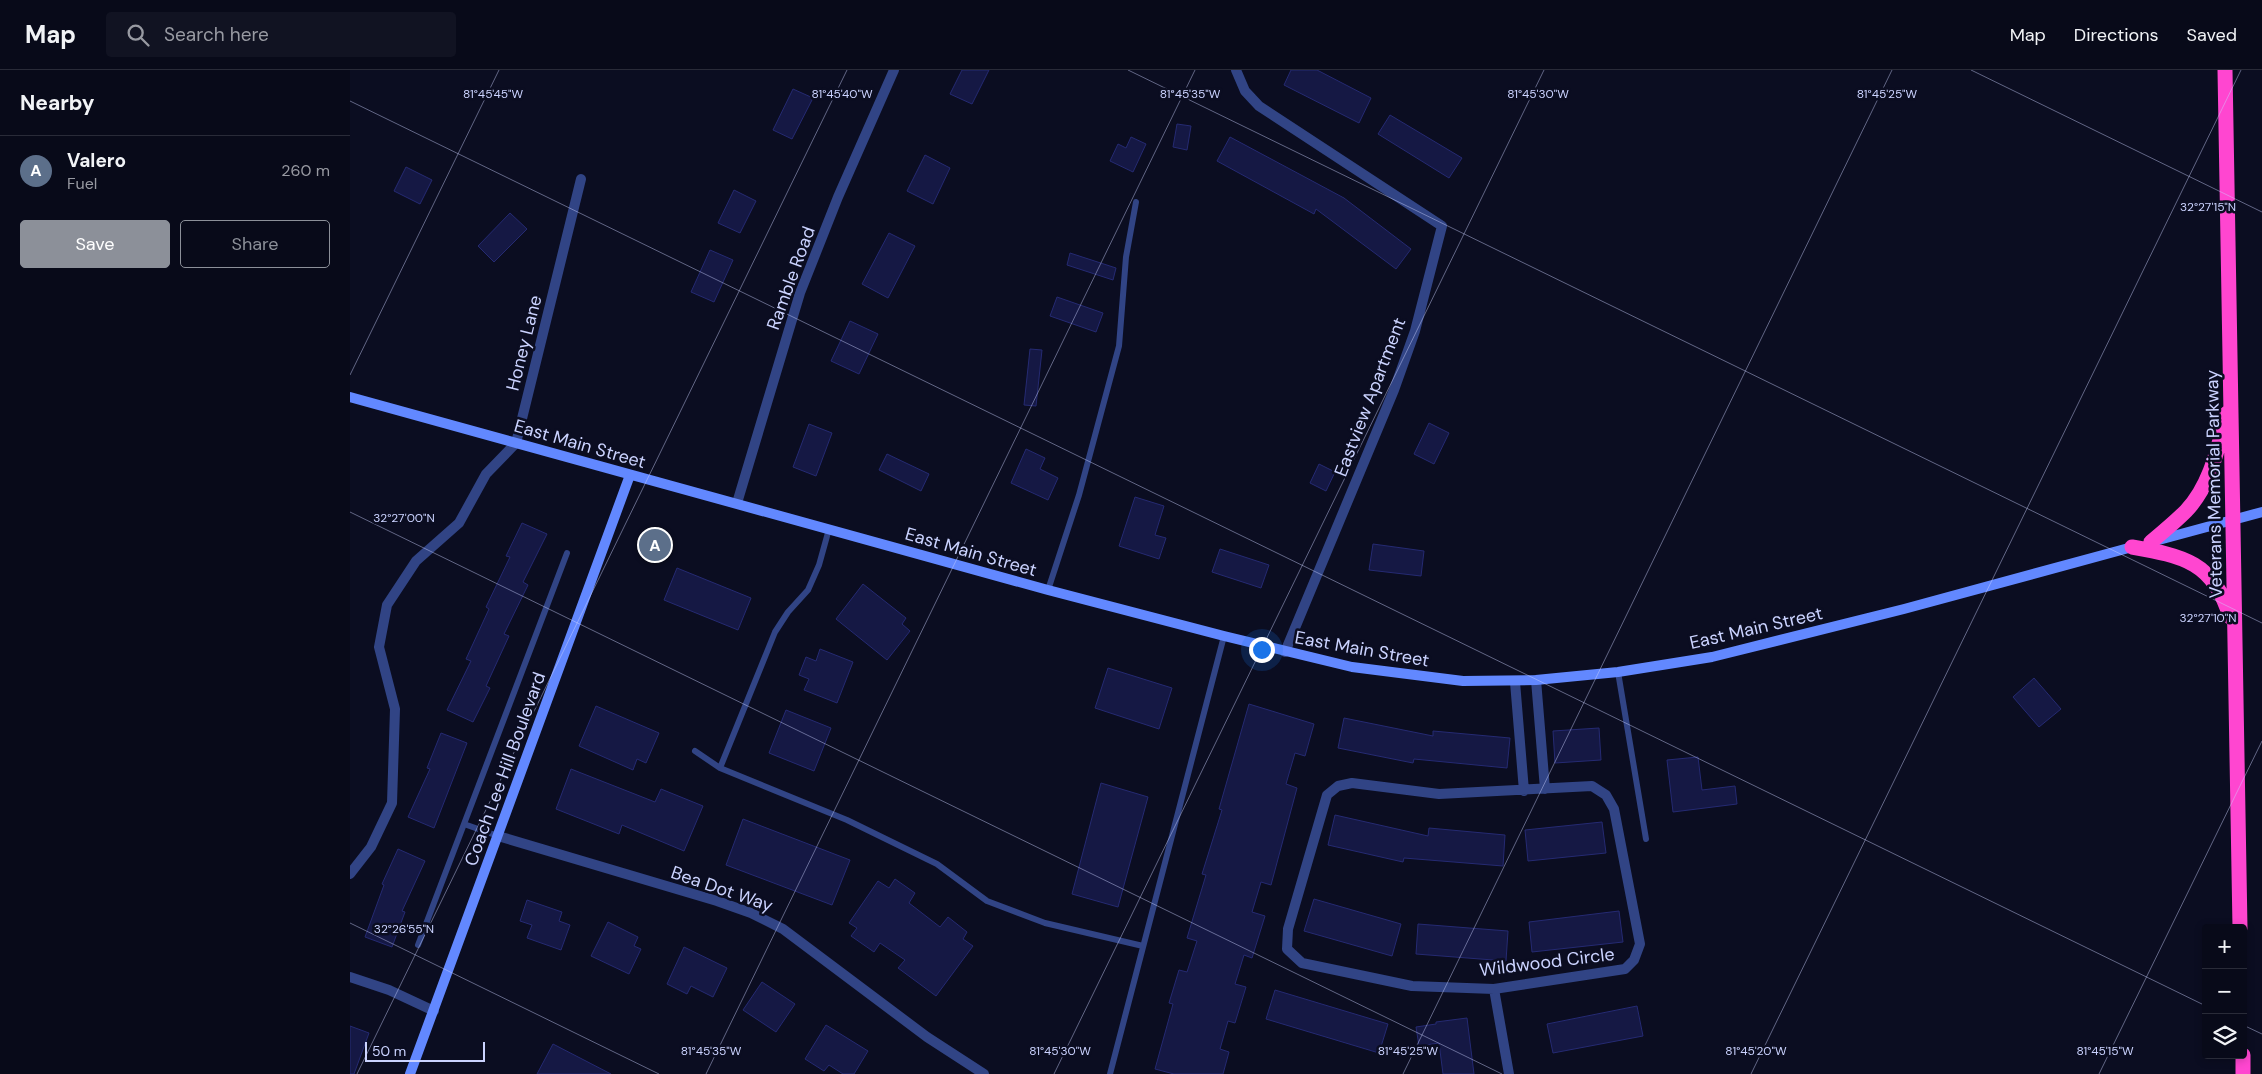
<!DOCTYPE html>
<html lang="en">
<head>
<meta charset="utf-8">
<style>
  :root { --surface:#080a19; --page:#111322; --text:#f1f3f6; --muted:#989aa2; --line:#292b38; --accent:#8c9099 }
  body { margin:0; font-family:"DM Sans",sans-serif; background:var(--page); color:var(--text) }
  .controls { position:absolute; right:15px; bottom:15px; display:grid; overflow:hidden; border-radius:5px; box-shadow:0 2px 8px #0003 }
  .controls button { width:45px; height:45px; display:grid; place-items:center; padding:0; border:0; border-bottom:1px solid var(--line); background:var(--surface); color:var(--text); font:25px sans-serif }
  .scale { position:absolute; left:15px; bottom:12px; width:120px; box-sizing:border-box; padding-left:5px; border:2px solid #cbd3ff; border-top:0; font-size:14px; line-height:18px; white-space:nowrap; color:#cbd3ff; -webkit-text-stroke:4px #0b0d21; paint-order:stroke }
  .you { position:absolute; left:911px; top:579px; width:18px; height:18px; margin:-12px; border:4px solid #fff; border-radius:50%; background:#1a73e8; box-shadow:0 0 0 8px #1a73e833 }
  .badge { display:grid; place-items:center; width:32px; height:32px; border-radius:50%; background:var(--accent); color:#fff; font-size:16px; font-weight:700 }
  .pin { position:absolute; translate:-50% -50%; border:2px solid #fff; box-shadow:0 1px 5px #0006 }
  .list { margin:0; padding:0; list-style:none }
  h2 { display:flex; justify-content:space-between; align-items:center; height:65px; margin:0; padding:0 20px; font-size:21px }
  h2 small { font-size:16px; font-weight:400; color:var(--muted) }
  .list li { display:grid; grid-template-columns:32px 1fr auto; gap:15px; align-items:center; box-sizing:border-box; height:70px; padding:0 20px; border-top:1px solid var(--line) }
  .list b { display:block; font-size:19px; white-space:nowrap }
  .list p { margin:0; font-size:16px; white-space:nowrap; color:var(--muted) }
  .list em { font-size:16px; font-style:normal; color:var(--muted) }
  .actions { display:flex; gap:10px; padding:15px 20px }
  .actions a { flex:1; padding:11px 0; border:1px solid var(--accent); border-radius:5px; text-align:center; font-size:18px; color:var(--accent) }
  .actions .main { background:var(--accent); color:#fff }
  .icon { flex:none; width:28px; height:28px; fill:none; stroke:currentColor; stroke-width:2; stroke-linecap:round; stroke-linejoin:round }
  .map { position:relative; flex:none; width:1912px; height:1004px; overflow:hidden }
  header { display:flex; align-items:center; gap:30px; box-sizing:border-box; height:70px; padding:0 25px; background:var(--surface); border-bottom:1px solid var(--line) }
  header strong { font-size:24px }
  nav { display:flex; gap:28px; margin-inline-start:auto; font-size:18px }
  .search { width:350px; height:45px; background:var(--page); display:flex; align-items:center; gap:12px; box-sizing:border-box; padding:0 18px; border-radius:5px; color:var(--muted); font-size:19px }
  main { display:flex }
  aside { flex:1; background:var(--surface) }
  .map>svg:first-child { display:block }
</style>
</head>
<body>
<header>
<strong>Map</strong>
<div class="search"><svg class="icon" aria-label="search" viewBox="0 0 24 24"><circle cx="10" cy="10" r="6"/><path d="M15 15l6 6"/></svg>Search here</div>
<nav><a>Map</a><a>Directions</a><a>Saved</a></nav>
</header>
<main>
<aside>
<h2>Nearby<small></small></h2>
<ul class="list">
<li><span class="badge" style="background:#5c6f8a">A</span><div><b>Valero</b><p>Fuel</p></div><em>260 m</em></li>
</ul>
<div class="actions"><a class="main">Save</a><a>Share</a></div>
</aside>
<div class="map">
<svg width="1912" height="1004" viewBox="0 0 1912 1004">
  <rect width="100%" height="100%" fill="#0b0d21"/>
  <path fill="#151844" stroke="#252a72" d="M612,0H639L622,34L600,24Z
    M941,0H967L1021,28L1009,53L934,15Z
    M443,19L463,28L442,69L423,60Z
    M1040,45L1112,88L1099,108L1028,64Z
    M827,54L841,56L837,80L823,77Z
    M781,67L796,74L783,102L760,91L768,74L776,78Z
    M880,67L994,128L1061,179L1046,199L966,139L964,144L867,91Z
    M575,85L600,98L583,134L557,121Z
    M56,97L82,110L70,134L44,121Z
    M384,120L406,131L390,163L368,153Z
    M160,143L177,159L144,192L128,176Z
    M539,163L565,176L538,228L512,214Z
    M360,180L383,190L364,232L341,222Z
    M720,183L766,198L763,210L717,195Z
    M707,227L753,243L746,262L700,246Z
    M500,251L528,264L509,304L481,291Z
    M680,279L692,280L686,336L674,335Z
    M1079,353L1099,363L1084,394L1064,384Z
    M459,354L482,363L466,406L443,397Z
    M676,379L695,388L690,399L708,408L698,430L661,413Z
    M537,384L579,404L571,421L529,400Z
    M969,394L985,402L976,421L960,413Z
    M785,427L814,436L805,465L816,468L809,489L769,476Z
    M172,453L197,464L173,512L178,515L154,564L159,566L136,616L140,618L123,652L97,640L121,591L116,589L139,539L136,537L160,487L156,486Z
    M312,462L320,476L302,487L293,473Z
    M1023,474L1074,481L1071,506L1019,500Z
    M870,479L919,495L911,518L862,502Z
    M327,498L401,528L388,560L314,530Z
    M513,514L556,548L552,554L560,561L537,590L486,549Z
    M470,579L503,592L487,633L454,620L459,609L449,605L456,587L466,591Z
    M758,598L822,618L809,659L745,638Z
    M1684,608L1711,639L1689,657L1663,627Z
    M899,634L964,654L955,686L945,683L936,714L947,718L921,815L911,812L902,842L915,846L902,888L894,885L885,914L896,917L885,953L878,951L870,979L879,982L873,1004H824L805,999L823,934L819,933L829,900L837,902L847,871L837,868L856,805L852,804L872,740L869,739Z
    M246,636L309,663L296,693L287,689L283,700L229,676Z
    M436,640L481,658L464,701L419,683Z
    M994,648L1083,666V661L1160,668L1157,698L1064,689L1063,693L988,678Z
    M1249,658L1251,690L1205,693L1203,661Z
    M91,663L117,673L84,758L58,747L80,699L77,698Z
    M1348,687L1352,720L1385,716L1387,734L1323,742L1317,690Z
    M221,699L305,732L311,719L353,736L334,781L272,755L269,764L206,739Z
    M751,713L798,727L768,837L722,824Z
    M985,745L1078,766L1079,758L1155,765L1153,796L1054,788L1053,792L978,775Z
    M393,749L500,790L482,835L376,795Z
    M1252,752L1256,783L1178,791L1175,760Z
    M48,779L75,791L52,841L55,842L42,877L15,867L34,815L32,814Z
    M545,809L565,823L559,833L590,857L598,847L617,862L613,869L623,876L586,926L548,898L555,890L530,873L524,882L501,866L507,858L499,853L528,811L539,818Z
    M964,829L1051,854L1042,886L954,861Z
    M177,830L212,842L209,851L220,855L211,880L177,868L182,855L170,851Z
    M1269,841L1273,872L1182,882L1179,852Z
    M258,852L288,867L284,876L291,879L279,904L241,886Z
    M1068,854L1158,861L1156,891L1066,884Z
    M334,877L377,898L363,927L341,916L337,924L317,914Z
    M412,912L445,934L426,962L393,940Z
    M925,920L1038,954L1029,983L916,949Z
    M1287,936L1293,966L1203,983L1197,954Z
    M1117,948L1124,1004H1093L1089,973L1069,976L1066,957L1086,954V952Z
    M476,955L518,981L504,1004H493L479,995L474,1001L455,989Z
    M0,956L19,963L4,1004H0Z
    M203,974L261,1004H187Z"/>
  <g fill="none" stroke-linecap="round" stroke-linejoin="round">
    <path stroke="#314485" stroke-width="6" d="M698,520L729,425L769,276L776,187L786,132
      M1268,602L1296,769
      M345,681L370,698L497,750L587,794L637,831L695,853L793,876
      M370,698L425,562L438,542L458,520L469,495L479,459
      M114,754L148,766
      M68,875L217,483
      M760,1004L874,566"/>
    <path stroke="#314485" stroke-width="10" d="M886,0L895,21L909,36L1092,156L1065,261L1044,320L935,582
      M387,433L450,223L488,127L544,0
      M1186,610L1195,719
      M1165,612L1174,721
      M1002,713L1089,724L1242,716L1256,725L1264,739L1290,874L1284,890L1275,899L1144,919L1062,916L952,893L937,879L938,859L977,725L988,716Z
      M148,766L367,831L401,843L433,859L577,967L634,1004
      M0,804L21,777L42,733L45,639L29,577L37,535L66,491L109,453L136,404L166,373L231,109
      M0,907L39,920L84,941
      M1144,919L1159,1004"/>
    <path stroke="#6288ff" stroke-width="10" d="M0,327L698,520L874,566L1002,597L1113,611L1186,610L1268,602L1362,587L1554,539L1786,476
      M1805,471L1912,442
      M60,1004L280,405"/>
    <path stroke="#ff46d0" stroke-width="15" d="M1875,0L1890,858
      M1801,472C1813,462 1825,452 1836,441C1861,415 1868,377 1877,343
      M1782,477C1833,486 1864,492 1880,547
      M1893,985V1004"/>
  </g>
  <path fill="none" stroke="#cbd3ff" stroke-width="1" stroke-opacity="0.45" d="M778,0L1912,553M1621,0L1912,142M0,31L1856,936M0,305L149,0M0,442L1152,1004M0,853L309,1004M1893,955L1912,964M7,1004L497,0M356,1004L845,0M704,1004L1194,0M1053,1004L1542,0M1401,1004L1891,0M1749,1004L1912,671"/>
  <g text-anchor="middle" stroke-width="5" stroke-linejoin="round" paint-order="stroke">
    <g font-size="18" fill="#cbd3ff" stroke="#0b0d21">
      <text transform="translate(441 208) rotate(-70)" y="6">Ramble Road</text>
      <text transform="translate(174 273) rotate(-76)" y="6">Honey Lane</text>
      <text transform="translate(1020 327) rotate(-69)" y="6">Eastview Apartment</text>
      <text transform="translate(230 374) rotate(16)" y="6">East Main Street</text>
      <text transform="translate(1864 414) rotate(-91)" y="6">Veterans Memorial Parkway</text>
      <text transform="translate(621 482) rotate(16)" y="6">East Main Street</text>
      <text transform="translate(1406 558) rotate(-13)" y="6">East Main Street</text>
      <text transform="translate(1012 579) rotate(10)" y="6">East Main Street</text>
      <text transform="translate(155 699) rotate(-70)" y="6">Coach Lee Hill Boulevard</text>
      <text transform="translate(372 819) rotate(19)" y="6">Bea Dot Way</text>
      <text transform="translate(1197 892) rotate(-7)" y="6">Wildwood Circle</text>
    </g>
  </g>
  <g font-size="12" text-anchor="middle" fill="#cbd3ff" stroke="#0b0d21" stroke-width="5" stroke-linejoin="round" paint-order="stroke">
    <text x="143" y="28">81°45'45"W</text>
    <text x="492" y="28">81°45'40"W</text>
    <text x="840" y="28">81°45'35"W</text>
    <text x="1188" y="28">81°45'30"W</text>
    <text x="1537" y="28">81°45'25"W</text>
    <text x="1858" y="141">32°27'15"N</text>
    <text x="54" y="452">32°27'00"N</text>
    <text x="1858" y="552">32°27'10"N</text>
    <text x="54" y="863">32°26'55"N</text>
    <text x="361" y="985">81°45'35"W</text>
    <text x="710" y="985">81°45'30"W</text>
    <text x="1058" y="985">81°45'25"W</text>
    <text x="1406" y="985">81°45'20"W</text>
    <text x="1755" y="985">81°45'15"W</text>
  </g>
</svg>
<div class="controls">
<button>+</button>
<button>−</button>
<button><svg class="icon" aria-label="layers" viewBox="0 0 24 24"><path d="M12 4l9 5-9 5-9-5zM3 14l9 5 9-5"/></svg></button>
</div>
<div class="scale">50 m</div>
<div class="you"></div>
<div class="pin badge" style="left:305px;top:475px;background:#5c6f8a">A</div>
</div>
</main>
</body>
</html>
